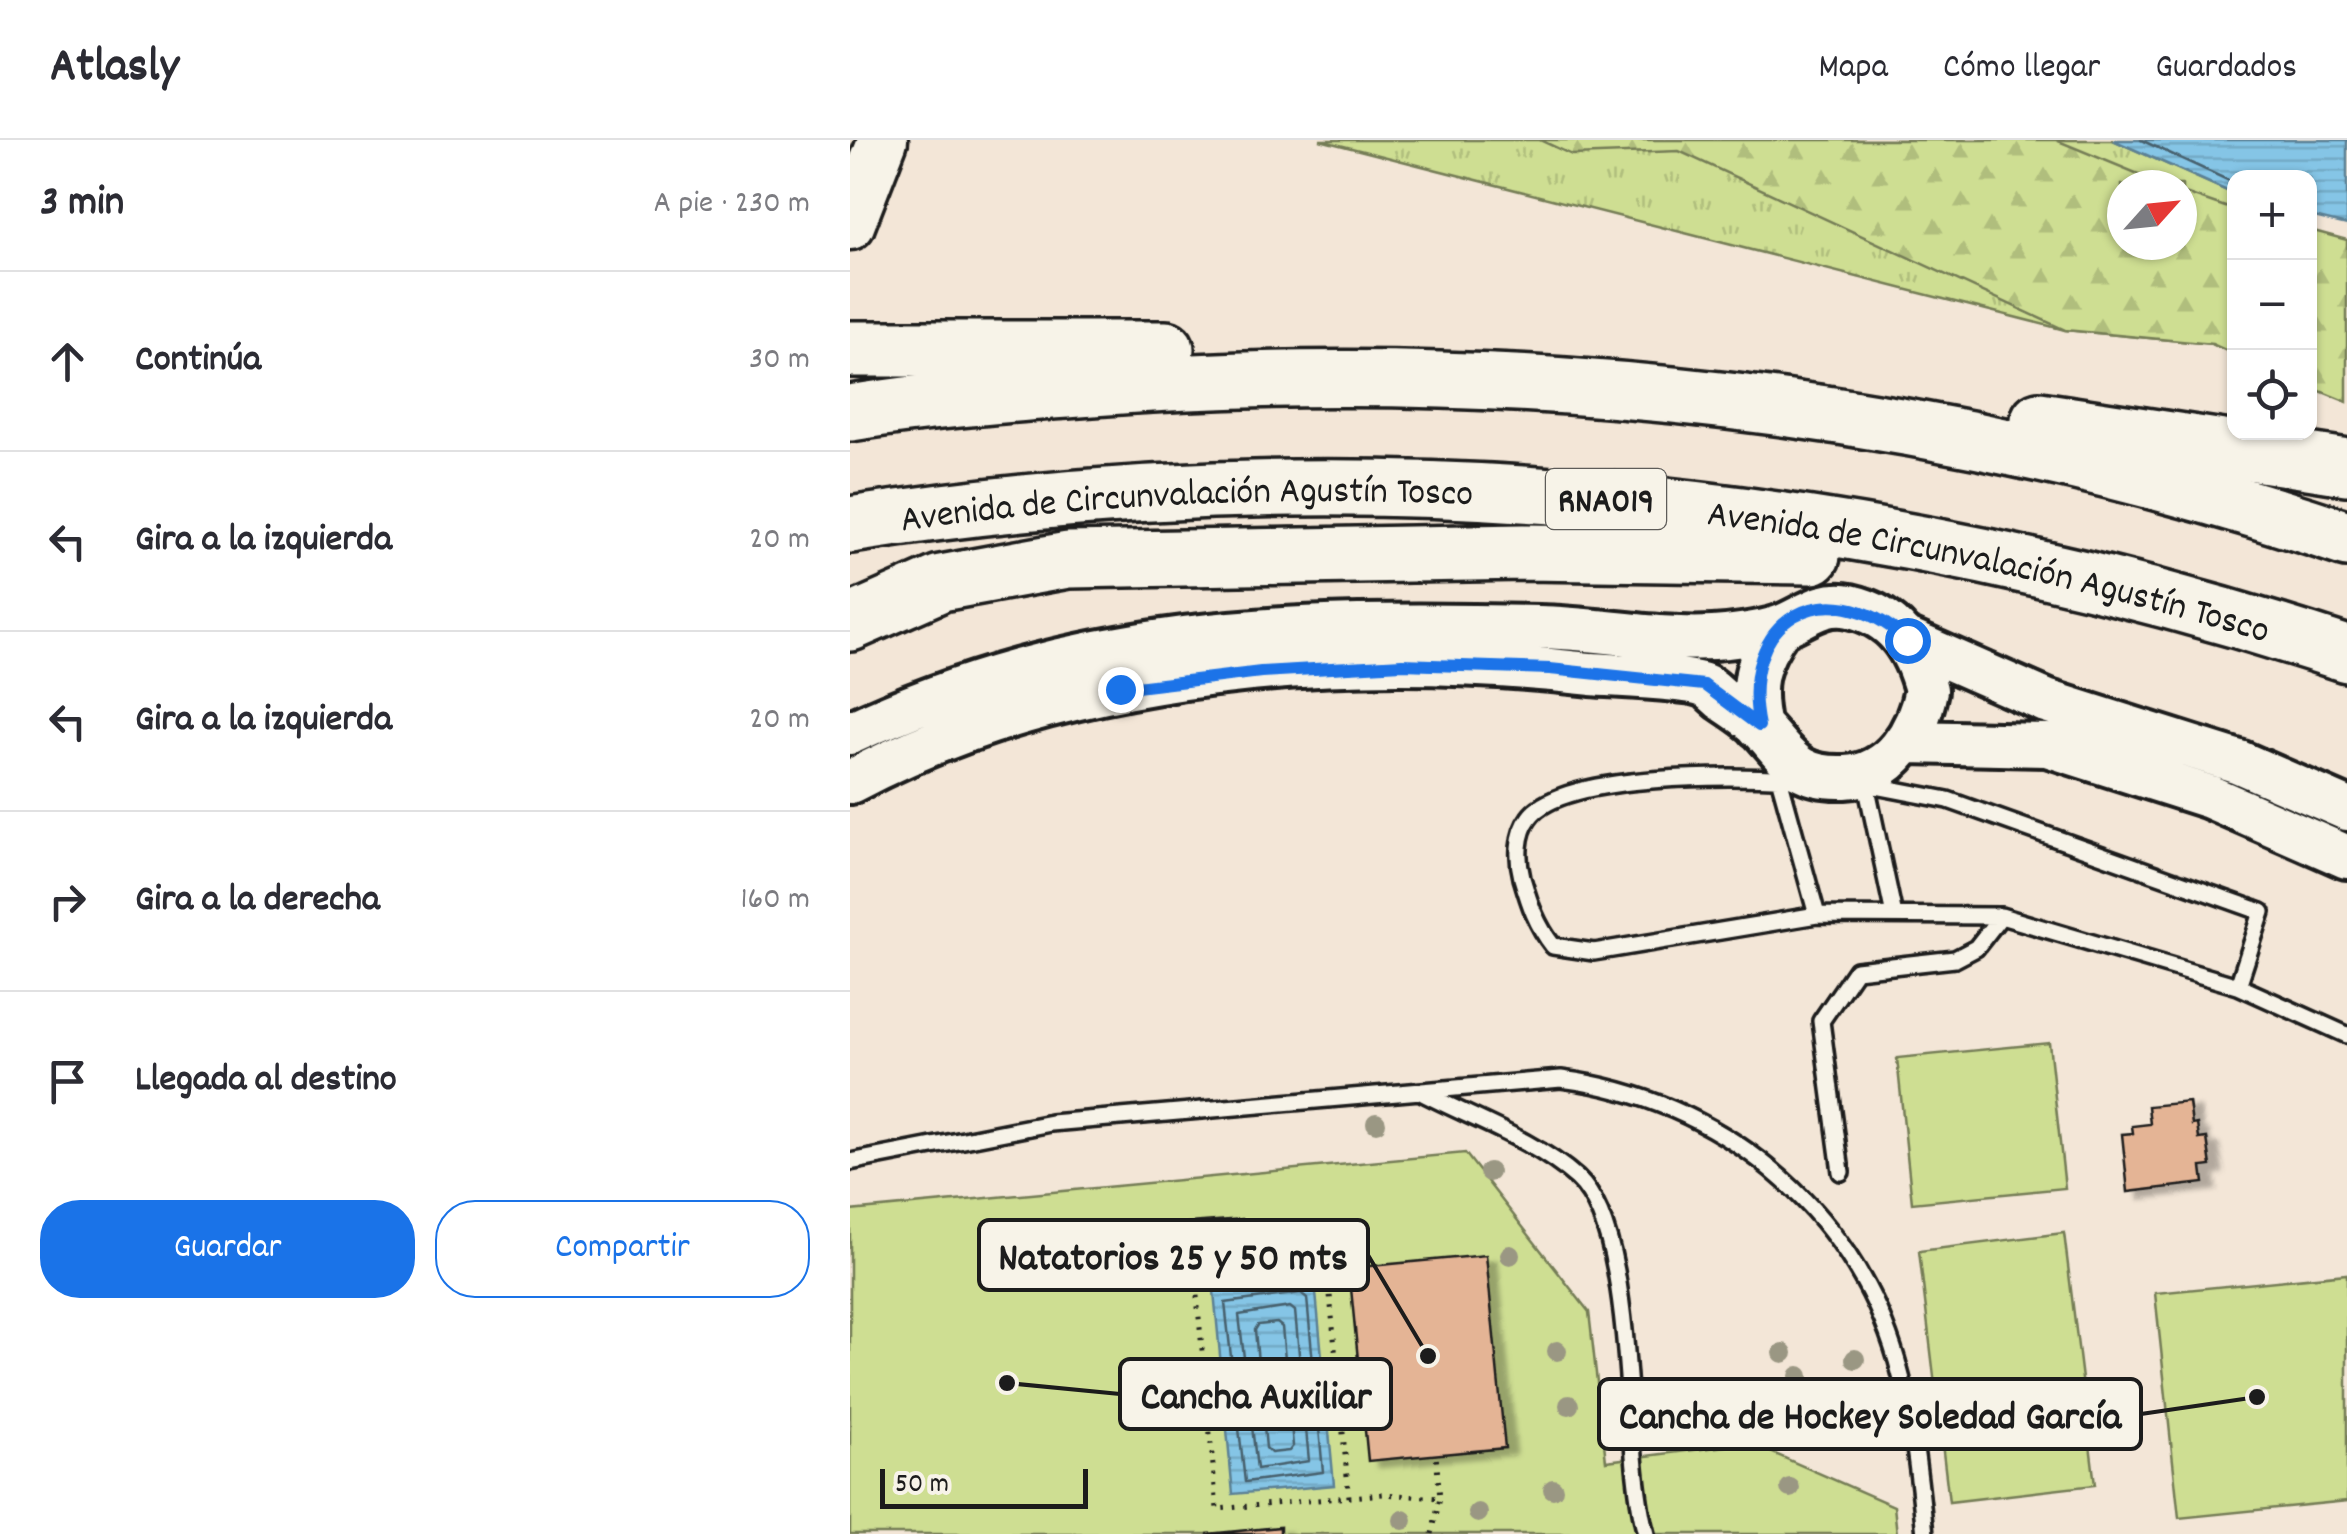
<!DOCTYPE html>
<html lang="es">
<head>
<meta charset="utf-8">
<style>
  :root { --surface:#fff; --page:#f7f7f7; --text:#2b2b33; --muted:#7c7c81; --line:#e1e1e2; --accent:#1a73e8 }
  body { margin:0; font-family:Dekko,sans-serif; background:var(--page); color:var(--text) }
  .controls { position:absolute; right:30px; top:30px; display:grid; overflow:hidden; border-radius:20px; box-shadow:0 2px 8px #0004 }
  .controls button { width:90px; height:90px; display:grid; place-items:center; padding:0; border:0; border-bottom:2px solid var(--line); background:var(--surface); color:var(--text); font:50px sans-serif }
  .compass { position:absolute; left:1257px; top:30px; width:90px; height:90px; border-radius:50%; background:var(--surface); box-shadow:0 2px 8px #0004; rotate:63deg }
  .scale { position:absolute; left:30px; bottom:25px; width:208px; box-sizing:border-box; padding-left:10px; border:5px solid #1c1c1c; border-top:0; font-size:28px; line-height:35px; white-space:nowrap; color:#1c1c1c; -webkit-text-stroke:8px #f7f3e8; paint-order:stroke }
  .stop { position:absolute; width:30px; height:30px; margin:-22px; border:8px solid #1a73e8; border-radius:50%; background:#fff }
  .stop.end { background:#1a73e8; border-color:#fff; box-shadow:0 2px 10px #0008 }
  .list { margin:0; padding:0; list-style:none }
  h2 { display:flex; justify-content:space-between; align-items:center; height:130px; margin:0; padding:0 40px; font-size:42px }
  h2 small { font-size:32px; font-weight:400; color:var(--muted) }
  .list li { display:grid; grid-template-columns:65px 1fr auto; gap:30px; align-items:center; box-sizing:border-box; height:180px; padding:0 40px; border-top:2px solid var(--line) }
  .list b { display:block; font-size:38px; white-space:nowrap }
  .list em { font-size:32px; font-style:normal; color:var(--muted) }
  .actions { display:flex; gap:20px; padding:30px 40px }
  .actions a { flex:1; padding:22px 0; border:2px solid var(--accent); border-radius:40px; text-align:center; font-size:35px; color:var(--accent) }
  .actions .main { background:var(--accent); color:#fff }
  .icon { flex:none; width:55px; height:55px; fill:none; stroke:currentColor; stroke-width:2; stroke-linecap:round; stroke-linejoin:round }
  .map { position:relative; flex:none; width:1497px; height:1394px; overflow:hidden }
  header { display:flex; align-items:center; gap:60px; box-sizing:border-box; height:140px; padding:0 50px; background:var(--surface); border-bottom:2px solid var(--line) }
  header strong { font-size:48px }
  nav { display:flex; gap:55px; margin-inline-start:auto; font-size:35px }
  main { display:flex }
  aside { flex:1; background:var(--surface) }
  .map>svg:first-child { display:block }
</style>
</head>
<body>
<header>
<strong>Atlasly</strong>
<nav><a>Mapa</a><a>Cómo llegar</a><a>Guardados</a></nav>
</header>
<main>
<aside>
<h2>3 min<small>A pie · 230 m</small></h2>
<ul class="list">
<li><svg class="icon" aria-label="ahead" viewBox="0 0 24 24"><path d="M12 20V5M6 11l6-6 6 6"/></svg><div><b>Continúa</b></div><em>30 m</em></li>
<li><svg class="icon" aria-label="left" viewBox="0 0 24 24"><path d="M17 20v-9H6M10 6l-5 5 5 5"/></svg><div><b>Gira a la izquierda</b></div><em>20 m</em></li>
<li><svg class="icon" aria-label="left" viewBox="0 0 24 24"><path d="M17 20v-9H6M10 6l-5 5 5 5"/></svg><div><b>Gira a la izquierda</b></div><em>20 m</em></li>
<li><svg class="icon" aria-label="right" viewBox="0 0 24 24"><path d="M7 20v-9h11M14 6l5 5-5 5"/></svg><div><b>Gira a la derecha</b></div><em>160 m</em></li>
<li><svg class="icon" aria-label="arrive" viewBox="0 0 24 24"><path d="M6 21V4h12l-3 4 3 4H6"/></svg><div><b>Llegada al destino</b></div></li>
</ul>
<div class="actions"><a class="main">Guardar</a><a>Compartir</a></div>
</aside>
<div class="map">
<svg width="1497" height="1394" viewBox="0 0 1497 1394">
  <defs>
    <pattern id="grass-tufts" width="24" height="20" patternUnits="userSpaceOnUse" patternTransform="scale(2.5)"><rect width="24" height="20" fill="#cede92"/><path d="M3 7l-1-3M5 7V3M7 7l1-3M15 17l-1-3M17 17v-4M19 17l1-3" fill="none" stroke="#b0be7d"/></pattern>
    <pattern id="forest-firs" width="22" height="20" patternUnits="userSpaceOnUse" patternTransform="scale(2.5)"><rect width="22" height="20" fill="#cede92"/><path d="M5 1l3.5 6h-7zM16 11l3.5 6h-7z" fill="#b0be7d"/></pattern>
    <pattern id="water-rules" width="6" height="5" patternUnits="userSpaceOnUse" patternTransform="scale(2.5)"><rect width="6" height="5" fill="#85c5e6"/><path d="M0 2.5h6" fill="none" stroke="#72a9c5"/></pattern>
    <filter id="shadow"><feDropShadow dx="11" dy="6" stdDeviation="2.5" flood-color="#0004"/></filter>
  </defs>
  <rect width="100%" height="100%" fill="#f3e6d7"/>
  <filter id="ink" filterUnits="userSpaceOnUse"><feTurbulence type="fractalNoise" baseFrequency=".01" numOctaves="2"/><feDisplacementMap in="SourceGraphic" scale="20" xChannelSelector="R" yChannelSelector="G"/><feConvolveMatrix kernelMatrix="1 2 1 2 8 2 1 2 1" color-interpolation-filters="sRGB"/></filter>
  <g filter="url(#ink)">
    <path fill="url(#grass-tufts)" stroke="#757d57" stroke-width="2.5" fill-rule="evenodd" d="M470,0H1263L1384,54V214L1362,204L1215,190ZM1272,45H1332V105H1272Z"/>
    <path fill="url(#forest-firs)" stroke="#757d57" stroke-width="2.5" d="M690,0H1206L1315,45H1272V105H1332V52L1384,70V214L1362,204L1215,190L829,11L722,15Z
      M1460,90L1497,100V262L1460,247Z"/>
    <path fill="#cede92" stroke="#757d57" stroke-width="2.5" d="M1199,903L1215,1048L1062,1063L1047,918Z
      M615,1013L739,1172L756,1321L900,1303L1044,1366L1047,1394H0V1071Z
      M1214,1093L1245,1345L1099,1362L1069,1111Z
      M1497,1134V1361L1329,1378L1305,1153Z"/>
    <path fill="url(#water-rules)" stroke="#5b8195" stroke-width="2.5" d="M1263,0H1497V85L1460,76V38H1384V54Z
      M465,1142L484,1345L383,1354L364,1151Z"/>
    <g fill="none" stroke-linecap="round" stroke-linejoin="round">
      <path stroke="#46606d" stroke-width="2.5" d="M1291,0L1384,43
        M451,1153L457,1158L473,1332L395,1342L375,1163Z
        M440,1167L445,1171L459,1321L407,1329L389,1175Z
        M427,1183L432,1187L443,1306L439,1311L421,1313L416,1308L405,1190L408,1185Z"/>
    </g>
    <path fill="#e4b495" stroke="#1c1c1c" stroke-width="2.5" filter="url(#shadow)" d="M1339,962L1342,985L1347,984L1349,999L1357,998L1361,1026L1352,1027L1354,1043L1278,1052L1272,994L1283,993L1282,986L1300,984L1298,966Z
      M392,1079L395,1117L331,1123L327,1084Z
      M636,1115L655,1308L518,1321L499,1128Z
      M430,1387V1394H357Z"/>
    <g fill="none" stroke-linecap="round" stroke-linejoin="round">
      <defs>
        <path id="lane" d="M929,638L967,775
          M947,639C893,636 711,631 679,678C667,694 667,719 672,738C680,765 686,784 703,806L744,812L967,775L1151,776L1388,846L1497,895
          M1015,644L1098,660L1412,772L1388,846
          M1016,644L1044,775
          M573,953C623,979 685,1000 727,1038C789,1095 771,1306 796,1394
          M0,1022L201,983L711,939C868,959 1002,1066 1047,1221C1063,1277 1069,1336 1075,1394
          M991,1032L971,881L1006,830L1105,819L1126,808L1151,776"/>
        <path id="secondary" d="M1057,500L1196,561L1389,622L1497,669
          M909,587C900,545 905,522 930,487
          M0,593C229,486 441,481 689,487C746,488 806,501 863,498C881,497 912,493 930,487C954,478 972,460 1000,466C1045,476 1065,508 1076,550C1068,591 1043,635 995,637C944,639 938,616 909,586C898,576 884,567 872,559C867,555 860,547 854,545C836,538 765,536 741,534C500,507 217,526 0,642
          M1058,602L1197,605L1360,657L1497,717"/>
        <path id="primary" d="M0,85L33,0"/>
        <g id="highway">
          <path d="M0,209H316"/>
          <path d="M0,273C80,260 161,254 242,248C664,216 1095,264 1497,399"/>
          <path d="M1189,280L1497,327"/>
          <path id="s1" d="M0,385C504,306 1014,355 1497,514"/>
          <path d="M0,483L91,443L218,420L674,412L962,416"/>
        </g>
      </defs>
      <use href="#lane" stroke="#1c1c1c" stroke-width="22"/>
      <use href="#secondary" stroke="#1c1c1c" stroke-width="50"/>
      <use href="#primary" stroke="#1c1c1c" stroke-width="55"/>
      <use href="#highway" stroke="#1c1c1c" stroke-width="62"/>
      <path stroke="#1c1c1c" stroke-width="5" stroke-dasharray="2.5 8" stroke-linecap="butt" d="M437,1106L438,1090
        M397,1117L398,1130
        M499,1357L477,1123L345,1135L367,1369L534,1354L590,1358
        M582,1394L590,1358L586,1315"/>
      <use href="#lane" stroke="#f7f3e8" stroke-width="15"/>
      <use href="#secondary" stroke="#f7f3e8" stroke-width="42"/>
      <use href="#primary" stroke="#f7f3e8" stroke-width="48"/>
      <use href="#highway" stroke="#f7f3e8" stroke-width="55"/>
    </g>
    <g fill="#9a9783">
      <circle cx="526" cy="983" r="10"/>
      <circle cx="639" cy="1032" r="10"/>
      <circle cx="660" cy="1115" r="10"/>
      <circle cx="707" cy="1211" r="10"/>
      <circle cx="933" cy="1213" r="10"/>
      <circle cx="1005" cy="1219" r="10"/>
      <circle cx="949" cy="1236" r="10"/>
      <circle cx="719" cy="1265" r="10"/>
      <circle cx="940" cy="1348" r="10"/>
      <circle cx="703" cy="1349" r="10"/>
      <circle cx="628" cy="1373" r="10"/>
      <circle cx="553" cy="1380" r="10"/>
    </g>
  </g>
  <g fill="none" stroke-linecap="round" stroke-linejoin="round" filter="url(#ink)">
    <path stroke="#1a73e8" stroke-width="12" d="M270,549L411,532L552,524L700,529L854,545L909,586C887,480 976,427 1057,500"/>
  </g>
  <g text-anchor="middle" stroke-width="8" stroke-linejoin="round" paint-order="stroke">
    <rect fill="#f7f3e8" stroke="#5e5c59" stroke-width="2.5" x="696" y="329" width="120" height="60" rx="8"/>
    <g font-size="35" font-weight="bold" fill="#1c1c1c">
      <text x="756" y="371">RNA019</text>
    </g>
    <g font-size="38" fill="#1c1c1c" stroke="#f7f3e8">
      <text dy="13" stroke="none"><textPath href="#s1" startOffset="338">Avenida de Circunvalación Agustín Tosco</textPath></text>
      <text dy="13" stroke="none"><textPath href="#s1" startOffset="1148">Avenida de Circunvalación Agustín Tosco</textPath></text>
    </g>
  </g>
  <path fill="none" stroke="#1c1c1c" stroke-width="4" d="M578 1216L518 1115M157 1243L270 1254M1407 1257L1291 1274"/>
  <g fill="#1c1c1c" stroke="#f7f3e8" stroke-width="4">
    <circle cx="578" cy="1216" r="10"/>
    <circle cx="157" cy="1243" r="10"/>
    <circle cx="1407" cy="1257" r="10"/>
  </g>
  <g fill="#f7f3e8" stroke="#1c1c1c" stroke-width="4">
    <rect x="129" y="1080" width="389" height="70" rx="10"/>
    <rect x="270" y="1219" width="271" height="70" rx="10"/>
    <rect x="749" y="1239" width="542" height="70" rx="10"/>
  </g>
  <g font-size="40" text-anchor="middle" font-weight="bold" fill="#1c1c1c">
    <text x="323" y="1129">Natatorios 25 y 50 mts</text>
    <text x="406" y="1268">Cancha Auxiliar</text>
    <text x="1020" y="1288">Cancha de Hockey Soledad García</text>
  </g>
</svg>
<div class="controls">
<button>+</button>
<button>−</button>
<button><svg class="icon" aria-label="locate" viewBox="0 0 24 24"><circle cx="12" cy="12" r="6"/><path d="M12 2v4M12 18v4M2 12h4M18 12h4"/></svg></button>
</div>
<svg class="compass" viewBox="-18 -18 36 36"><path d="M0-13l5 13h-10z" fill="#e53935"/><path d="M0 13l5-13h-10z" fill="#7c7c81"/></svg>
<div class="scale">50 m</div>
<div class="stop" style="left:1057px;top:500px"></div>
<div class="stop end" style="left:270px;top:549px"></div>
</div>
</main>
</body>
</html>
